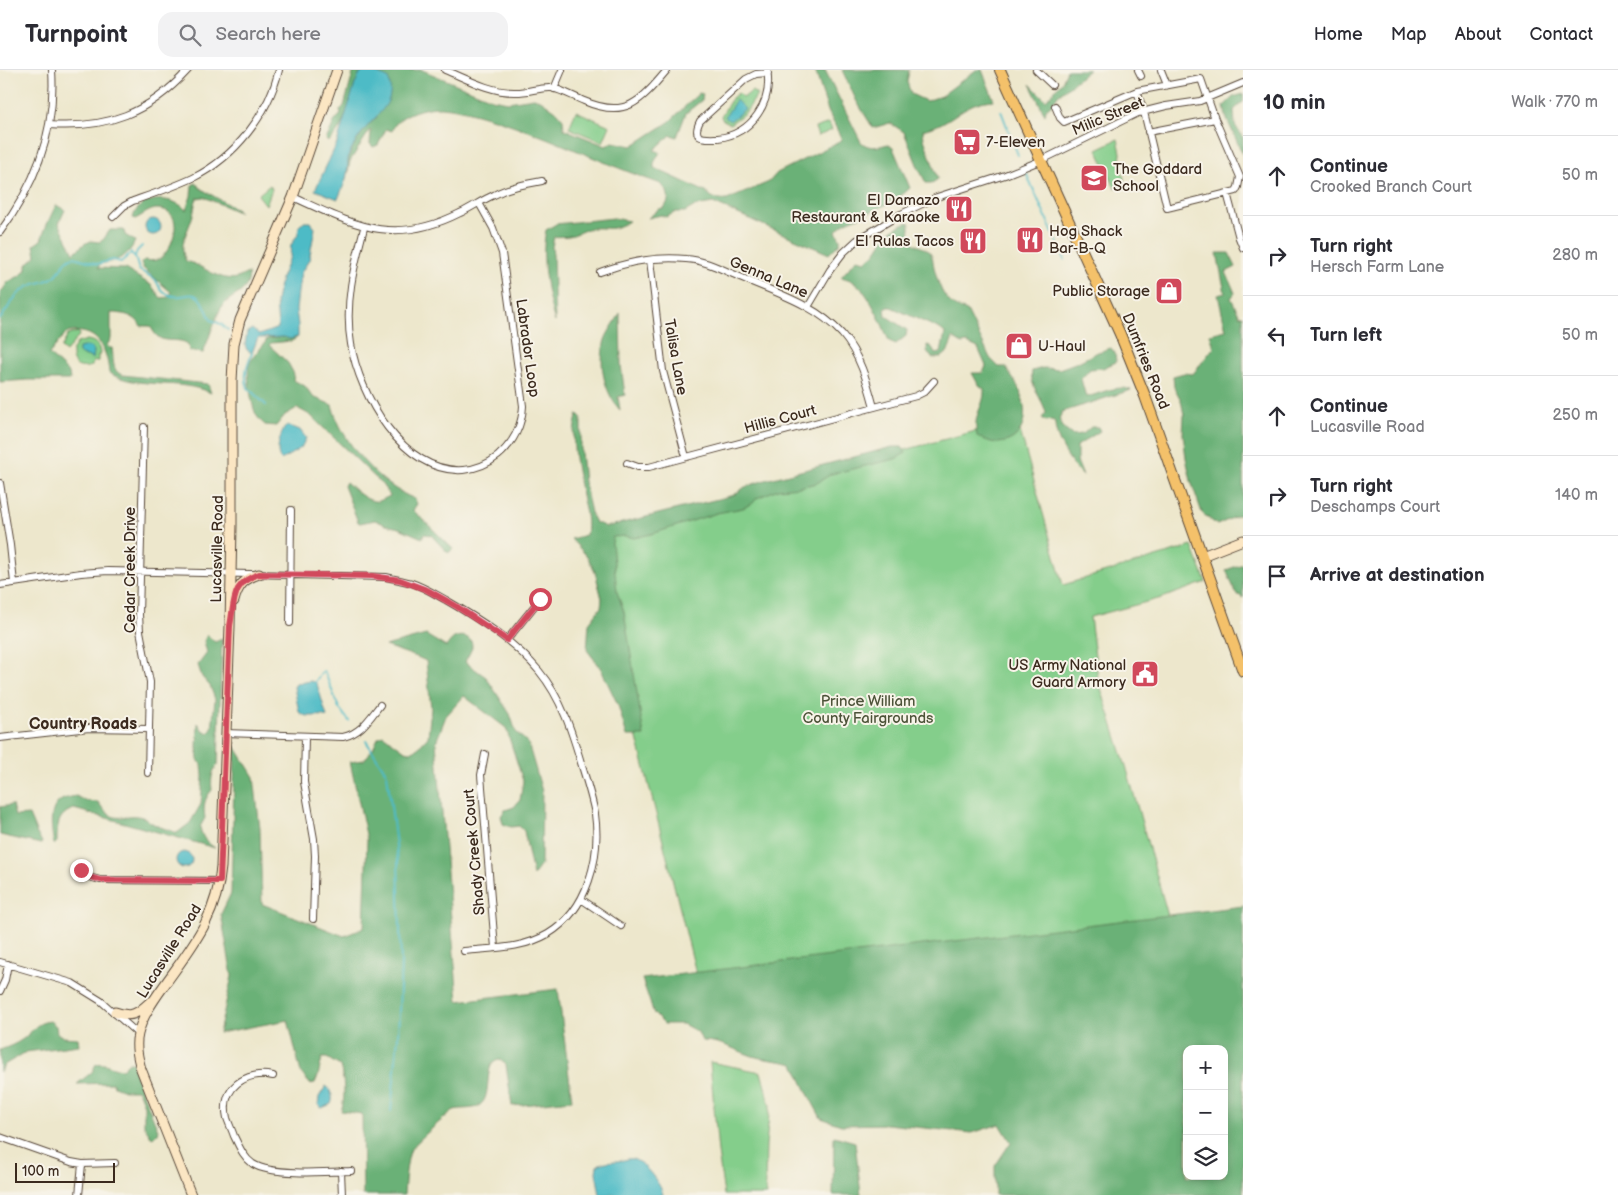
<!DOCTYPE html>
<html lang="en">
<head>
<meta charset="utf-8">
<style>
  :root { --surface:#fff; --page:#f2f2f3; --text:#2b2b33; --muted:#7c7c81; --line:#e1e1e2 }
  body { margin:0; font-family:"Balsamiq Sans",sans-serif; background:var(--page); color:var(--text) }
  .controls { position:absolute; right:15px; bottom:15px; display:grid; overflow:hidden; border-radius:10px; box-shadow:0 2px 8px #0003 }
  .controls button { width:45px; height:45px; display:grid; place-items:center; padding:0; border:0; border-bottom:1px solid var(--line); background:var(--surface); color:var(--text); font:25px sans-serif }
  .scale { position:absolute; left:15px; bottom:12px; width:100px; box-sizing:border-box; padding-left:5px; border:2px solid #3b2a1e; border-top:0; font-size:14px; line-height:18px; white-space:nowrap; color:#3b2a1e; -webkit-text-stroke:4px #f7f3e8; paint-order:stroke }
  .stop { position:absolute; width:15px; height:15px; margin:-11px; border:4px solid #d1495b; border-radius:50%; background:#fff }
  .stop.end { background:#d1495b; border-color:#fff; box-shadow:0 1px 5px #0008 }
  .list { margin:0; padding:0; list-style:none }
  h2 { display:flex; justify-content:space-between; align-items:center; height:65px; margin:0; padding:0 20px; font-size:21px }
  h2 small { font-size:16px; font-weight:400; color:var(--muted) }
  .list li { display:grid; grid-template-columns:32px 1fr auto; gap:15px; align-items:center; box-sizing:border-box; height:80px; padding:0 20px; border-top:1px solid var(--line) }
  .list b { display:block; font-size:19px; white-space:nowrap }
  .list p { margin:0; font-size:16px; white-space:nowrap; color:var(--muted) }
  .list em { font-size:16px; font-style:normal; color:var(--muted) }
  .icon { flex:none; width:28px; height:28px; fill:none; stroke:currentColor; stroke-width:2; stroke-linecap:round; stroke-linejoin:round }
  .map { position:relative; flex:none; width:1243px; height:1125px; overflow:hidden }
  header { display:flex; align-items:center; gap:30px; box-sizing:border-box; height:70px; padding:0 25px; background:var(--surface); border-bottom:1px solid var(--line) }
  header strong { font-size:24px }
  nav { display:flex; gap:28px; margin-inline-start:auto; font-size:18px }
  .search { width:350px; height:45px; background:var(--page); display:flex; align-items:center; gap:12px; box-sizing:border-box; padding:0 18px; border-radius:15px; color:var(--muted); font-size:19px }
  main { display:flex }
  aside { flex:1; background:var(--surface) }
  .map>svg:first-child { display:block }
</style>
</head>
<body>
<header>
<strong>Turnpoint</strong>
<div class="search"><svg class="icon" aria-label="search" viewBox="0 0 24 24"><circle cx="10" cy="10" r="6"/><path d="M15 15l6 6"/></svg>Search here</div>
<nav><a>Home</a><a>Map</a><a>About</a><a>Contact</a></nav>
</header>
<main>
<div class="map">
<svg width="1243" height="1125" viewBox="0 0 1243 1125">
  <rect width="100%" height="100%" fill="#f7f3e8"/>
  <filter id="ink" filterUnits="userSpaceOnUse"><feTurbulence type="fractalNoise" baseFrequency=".02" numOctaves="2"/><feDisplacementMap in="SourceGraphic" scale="10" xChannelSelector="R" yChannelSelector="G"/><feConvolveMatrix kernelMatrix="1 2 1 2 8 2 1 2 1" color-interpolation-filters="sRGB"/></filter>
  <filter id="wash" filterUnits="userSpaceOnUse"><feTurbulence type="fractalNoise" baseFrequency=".0096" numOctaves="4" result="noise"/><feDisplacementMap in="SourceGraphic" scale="20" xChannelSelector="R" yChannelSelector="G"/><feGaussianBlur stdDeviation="1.12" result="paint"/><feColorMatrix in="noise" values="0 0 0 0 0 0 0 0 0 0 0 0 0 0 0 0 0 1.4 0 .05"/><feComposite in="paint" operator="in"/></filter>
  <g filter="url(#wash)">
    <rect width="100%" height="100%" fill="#ede7cc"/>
    <path fill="#84ce8b" stroke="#607c54" d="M752,21L757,25L746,42L730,54L722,49L721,46L732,28L738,23L743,28Z
      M576,41L610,56L603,72L569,58Z
      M829,53L832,60L818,66L815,58Z
      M1118,69L1121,83L1120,92L1125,113L1115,118L1097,79Z
      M270,115L272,119L266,135L258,125Z
      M78,262L80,264L66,282L61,278L68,265Z
      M87,270C96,271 100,276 100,285H98V291L93,292L92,296C79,300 71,296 72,281L77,273Z
      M1017,350L1063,515L1192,476L1206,512L1162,528L1090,547L1098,609L1128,703L1168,846L696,903L586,465Z
      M710,992L761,1002L770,1035L766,1075L765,1115L767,1125H724L718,1082Z"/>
    <path fill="#6bb177" stroke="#536e4a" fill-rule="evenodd" d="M354,0H422L492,29L508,32L534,28L542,31L556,41L563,49L564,59L606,76L613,72L632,76L669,52L699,23L703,24L702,30L686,43L677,67L671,65L654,80L660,82L654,93V98L706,122L712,127L719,130H727L769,112L777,103L842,70L828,41L815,0H825L861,72C869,79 877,77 888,74L893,78L910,118C897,131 875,140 859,147C849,151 843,152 836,161L840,169V173L829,184L713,133L695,136L685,142H676L666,147L661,145L648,148L659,139L664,138C671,129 669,122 661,114C612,97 564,74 515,56C495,49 461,38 441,37C424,37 397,44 392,61L386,59L378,75L373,77L370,74L371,61L370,60L350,91L348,103C345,82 362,60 377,47L355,14C349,33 345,59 328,72L326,70L334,52L341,44L340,40L344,36Z
      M842,0H909L907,12L911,24L926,31L941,26L976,0H982L994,30C966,32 961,44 938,55C934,57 928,58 923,60L924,69L938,109L932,113H926L918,97L904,62L890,53L873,58L857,32Z
      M1067,0H1089L1058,25L1052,34L1046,39L1045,45L1030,14L1046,30L1062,12Z
      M1243,24V32L1234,40L1235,55L1243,68V85L1226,47L1224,36L1233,27Z
      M196,113L200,118L239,141L238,142L204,127L197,128C194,134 195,141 192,148C187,164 178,175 186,191C203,195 219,212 237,208C241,207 245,204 248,203C252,221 232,225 223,235C218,240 207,274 203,283L189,281L188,274C178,267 165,274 157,266C154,263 152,259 150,256H141C135,245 123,243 111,243V269L107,275L109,278H112C114,288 111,301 122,305L208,314L211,323C179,308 140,320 109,303C107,276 95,256 66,263L49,284L69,303L70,310H27L0,312V224L8,212L21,205L25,201L28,193L36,186L34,175L41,170L47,154L56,135L65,140L59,153L74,183L84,174L91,171L99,172L103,170L110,160H124L125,165L135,171C129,187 116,191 100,194L98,198L125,199L151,215L161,228L169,227L171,222L143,198L141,193L144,190C149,191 155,191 159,189C173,181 188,138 156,139C148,140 142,146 135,149L133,148C138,125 173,125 186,140L191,126L192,115Z
      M614,148L629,151C612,162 610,157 592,158C584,159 577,165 569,166C564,167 559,166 554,167L552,177L553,185L555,252C547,224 540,189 546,160L556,154Z
      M909,152C912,158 907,165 911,170C915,177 925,176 930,183C933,186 933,193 934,197C937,209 941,224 950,232C954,237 962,239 967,241L990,288L999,297H1006C1010,306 1018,314 1021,324C1029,346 1024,373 996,373C989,372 983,369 977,366C972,342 985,338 984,319L978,314L972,303H983L986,296L978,278L967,273L962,274L953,268C948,281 948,288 932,288L927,281V275L931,276L935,284L941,283L945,263L940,259L891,237H885L886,246L907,260L906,266L896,274L889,271C882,254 868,219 852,211C849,209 844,208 841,207L857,189L866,191L875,183L887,164L900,155Z
      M1217,183H1229L1236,197L1226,202L1235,223L1231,228L1240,246L1243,245V443L1217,455L1202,443L1191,411L1186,388L1183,364L1184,345L1181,330L1174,317L1173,306L1184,303L1193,304L1214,277L1210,264L1226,260L1218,225L1225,223Z
      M620,243L621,295L625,325L618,327L620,340C604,322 598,294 605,270C608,261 616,252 620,243Z
      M284,267L290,269L298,267L292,271L271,273L269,275L288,293L294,304L293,310L305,316L313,327L332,335C342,373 379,415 415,429L417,434L413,440L453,479L448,483L431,465L424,464L422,468L399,458L386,455L375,450L360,453L358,452L344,416L346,412C354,419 367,433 379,431C382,430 387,427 390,426L381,413L310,345L297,338L285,345L276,356L265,355C263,353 259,350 257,346C252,339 246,304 249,295C253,284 262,279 267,269Z
      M1111,278L1115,283L1116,292L1103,298L1090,299L1081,309L1086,327C1101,324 1116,314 1131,320L1062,342L1059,349L1064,359L1072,365L1083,364L1091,357H1098L1100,361L1077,376V391L1083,406C1071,394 1054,368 1055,352L1052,350L1046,351L1042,348L1046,343C1043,329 1029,316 1032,301L1043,298L1059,299L1078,292L1098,282Z
      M578,344L581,347V382L584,412L592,447L595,452L606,457L734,425L745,417L762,411L892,377H902L906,383L895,389L831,404L817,413L799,417L778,419L757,428L753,433L743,438L717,443L655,463L634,468L626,466L613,467L612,473L617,522L624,542L644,666H627L618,635L600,597L587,580L589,553L601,537L602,528L595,502L587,486L571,469L586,465C588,453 586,442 583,430C578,403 568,371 578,344Z
      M1243,494V528L1236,523L1226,500Z
      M207,565L215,572L222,569L218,695C211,701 211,712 212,720C204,729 203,736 205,748L200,757C202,768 206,772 215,778L74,739C57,744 57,757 57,772L54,775C52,763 47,740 60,731C64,728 71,727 76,726L86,731L98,732C117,759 122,741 142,747C147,748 148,751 152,753C159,758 169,759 177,763L190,753L201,734L203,706L202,695L198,690L197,677L198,653L202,659L208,663L212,659L215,629L210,616L202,607L198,595L207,583L204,571Z
      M426,565L446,577C448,574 451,570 454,568C462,564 473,567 472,577C471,582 467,587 465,592L486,607L510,644L516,662L528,673L542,721L541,795L533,806L524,761L519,756L511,757L503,754L501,746L505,740L514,737L520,730L523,711L506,658L464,626L446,646L436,672L458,931L558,919L572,1030L512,1036L506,995L501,990C481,990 494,1025 480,1035C474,1040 462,1038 454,1040C450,1042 413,1075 411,1079C406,1091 405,1112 404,1125H363L362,1044L341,1041C346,1027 344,1010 340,996L327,988H322L318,1006L315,1013L310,1014L301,1003L288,950L219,963L232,906L221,844L231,823L235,676L254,707L260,759L262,834L344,866L364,858L367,769L350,692L364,690L373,679L378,668L383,665L405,681L411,682L418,678L428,667L431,638L426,591L417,587L385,576Z
      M12,735L15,746L29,745L37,764L42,772L41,774L0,765V737Z
      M1243,836V1125H995V1096L1011,1072L1000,1054L972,1063L887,1054L841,1055L821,1048L808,1024L794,994C779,990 761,990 747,984C731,978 719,971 702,971L698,962L683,954H664L654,944L642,909ZM1187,979H1224V1106H1187Z
      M50,951L56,956L57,963L63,967L78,968L79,975L26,982L4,995L0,1002V980C8,977 16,974 23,969C35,960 34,953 50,951Z
      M129,992H133L136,1006L159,1062L152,1068L144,1055V1035L138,1020H124L114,1016L113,1013L77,1014L92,1002L96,994C105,992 113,998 122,999Z
      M834,1066L855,1072L861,1125H833Z"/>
    <path fill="#4dbbc6" stroke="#447272" d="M364,1L374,2L388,8C397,32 379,42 366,58C361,63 352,77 349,84C347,91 348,97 347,104C346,112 341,121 338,129L315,120L337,73L355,14L359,5Z
      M736,30L745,39L730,51L725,47Z
      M145 157a8 8 0 1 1 16 0a8 8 0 1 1-16 0Z
      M304,152H310L315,158L309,190L301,203L298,222L296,240L298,255V267L290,269L284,267L259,268L257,270L252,283L247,280L245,275L247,262L252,259L259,265L278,258L276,231L281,208L290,187L291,175L298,164L299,156Z
      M87,276L92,278L94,281L93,289L87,286L81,285L79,283V278Z
      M287,355L300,360L306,368L301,378L281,390C274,383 281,360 287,355Z
      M310,611L315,612L317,614L327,647C318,643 307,650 299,642L294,617L296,614Z
      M176 790a8 8 0 1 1 16 0a8 8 0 1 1-16 0Z
      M326,1016C331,1019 334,1028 331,1034L322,1038L318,1035L319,1027Z
      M627,1089C630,1089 632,1088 635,1090C644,1093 662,1115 663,1125H600L596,1102L597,1096C605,1089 617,1093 627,1089Z"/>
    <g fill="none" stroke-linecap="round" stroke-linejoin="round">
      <path stroke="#4dbbc6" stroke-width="2" d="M1001,41L1018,85
        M1026,103L1058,174
        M1063,185L1065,190
        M135,186L137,181L142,176
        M0,249C8,239 14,225 26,218C34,212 47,213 55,206C62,200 64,189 74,187L98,194L113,190L121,192L131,183L135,187L139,200C144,203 152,206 156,211C160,216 159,220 165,223C189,236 193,205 211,250L221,254L228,260
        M252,283C247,295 243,305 248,318L266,335
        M315,612L323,601L325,603L339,638L349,651
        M366,671L387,704L398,791L401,893L398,967L391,1041"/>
    </g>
  </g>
  <g filter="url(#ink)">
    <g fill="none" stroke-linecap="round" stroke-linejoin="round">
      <defs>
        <path id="street" d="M445,0C467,9 490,22 514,22C527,23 539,17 552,18C562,20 574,27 584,31C626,49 640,32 667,0
          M767,0C773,32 752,64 718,68C713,68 703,69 699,66C695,62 698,55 700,51L746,9L756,4L768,3
          M1036,0L1052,15
          M1138,0L1141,6
          M1161,0L1167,15
          M554,19L562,0
          M1055,36L1060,48L1064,52L1137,21L1201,9L1215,49L1240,107L1238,117L1236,121L1167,138L1144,42L1137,21
          M49,55C107,59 149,43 188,0
          M1148,62L1215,49
          M1227,123L1239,168L1243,178
          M293,127C355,155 393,177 460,143C471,138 482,130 494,125C509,117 525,114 542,111
          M113,147L124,136L133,131C153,124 174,117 193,108C235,87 268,45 279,0
          M364,158C354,196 344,234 351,274C359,324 403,404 463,400C476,399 488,394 498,386C513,373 522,356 523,336L502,183L493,158L479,133
          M0,162C36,114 56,60 52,0
          M650,190L663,301L686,387
          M600,202C627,192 657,186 686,189C705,190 723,200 740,207C776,223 815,234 842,264C860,285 867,311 874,337
          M808,237L830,200L843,183L857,170L901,144L937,127L1005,105L1042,90L1138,43L1166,36L1200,31L1243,13
          M144,357L139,545L140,561L150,612L148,703
          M627,393L638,397H649L916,326L924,322L934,311
          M0,413L10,475L14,513
          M0,515L81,503L108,501L386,507C395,509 404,511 412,513C424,517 435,524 446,530C479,549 514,571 539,601C562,629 572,662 582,696C587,712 592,728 595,744C601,787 588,840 548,864C522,879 493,878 464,881
          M290,553L291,440
          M507,570L540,529
          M225,663L343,667C361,663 369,649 380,635
          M305,667L304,712L314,769L315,786L313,849
          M0,668L89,658L149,659
          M485,684L481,705L495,878
          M81,800L89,807L100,810L220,811
          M581,829L621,856
          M0,892L72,913L101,931L138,964
          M0,921L5,910L8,894
          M273,1006C246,1000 220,1018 227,1048C229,1054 232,1060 234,1066C239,1076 243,1087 253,1094C272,1106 328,1102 351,1101
          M0,1067L71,1092L82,1094L115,1093
          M341,1101L342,1125
          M79,1125L82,1094"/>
        <path id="secondary" d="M1202,486L1243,470
          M234,531C238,515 244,509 259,504
          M115,942C132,948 137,944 150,932
          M191,1125L141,999C138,988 135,976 138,964C142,947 153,931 163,917C191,877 217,848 221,797L230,556L232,455V311L234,274L240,250L293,127L337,0"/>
        <path id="primary" d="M1000,0L1120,264L1145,326L1243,601"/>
      </defs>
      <use href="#street" stroke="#564638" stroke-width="8"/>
      <use href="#secondary" stroke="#564638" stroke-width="11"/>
      <use href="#primary" stroke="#564638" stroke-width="12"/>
      <use href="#street" stroke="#fff" stroke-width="6"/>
      <use href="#secondary" stroke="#fbe6c3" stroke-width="9"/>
      <use href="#primary" stroke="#f4c16a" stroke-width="10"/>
    </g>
  </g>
  <g fill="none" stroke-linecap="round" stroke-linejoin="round" filter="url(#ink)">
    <path stroke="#d1495b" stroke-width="6" d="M81,800L90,807L100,810L220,811L230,556C235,530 231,513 259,504L372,506L400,510L427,520L456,536L507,570L540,529"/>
  </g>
  <defs>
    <symbol id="supermarket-square" viewBox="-11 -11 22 22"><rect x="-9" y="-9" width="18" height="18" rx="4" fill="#d1495b" stroke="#f7f3e8"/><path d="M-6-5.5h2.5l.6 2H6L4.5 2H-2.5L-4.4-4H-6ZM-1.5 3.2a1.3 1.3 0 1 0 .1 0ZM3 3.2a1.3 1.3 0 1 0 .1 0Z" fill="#fff"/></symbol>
    <symbol id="school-square" viewBox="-11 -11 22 22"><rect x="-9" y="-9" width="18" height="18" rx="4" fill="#d1495b" stroke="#f7f3e8"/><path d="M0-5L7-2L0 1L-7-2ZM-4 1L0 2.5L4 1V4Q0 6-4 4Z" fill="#fff"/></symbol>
    <symbol id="restaurant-square" viewBox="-11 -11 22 22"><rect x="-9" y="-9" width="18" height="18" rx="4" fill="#d1495b" stroke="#f7f3e8"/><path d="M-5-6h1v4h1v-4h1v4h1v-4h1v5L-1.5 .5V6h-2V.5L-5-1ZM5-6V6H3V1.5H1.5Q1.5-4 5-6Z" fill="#fff"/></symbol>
    <symbol id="shop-square" viewBox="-11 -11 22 22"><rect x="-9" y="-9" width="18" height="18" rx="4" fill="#d1495b" stroke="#f7f3e8"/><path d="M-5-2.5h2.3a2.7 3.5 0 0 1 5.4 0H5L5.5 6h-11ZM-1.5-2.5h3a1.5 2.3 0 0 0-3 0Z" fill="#fff"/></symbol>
    <symbol id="civic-square" viewBox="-11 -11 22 22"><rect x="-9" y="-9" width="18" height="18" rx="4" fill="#d1495b" stroke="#f7f3e8"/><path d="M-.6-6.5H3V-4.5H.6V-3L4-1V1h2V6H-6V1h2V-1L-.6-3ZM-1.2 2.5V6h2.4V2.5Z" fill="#fff"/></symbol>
  </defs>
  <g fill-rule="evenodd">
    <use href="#supermarket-square" x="951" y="56" width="32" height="32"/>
    <use href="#school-square" x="1078" y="92" width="32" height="32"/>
    <use href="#restaurant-square" x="943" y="123" width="32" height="32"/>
    <use href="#restaurant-square" x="1014" y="154" width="32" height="32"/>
    <use href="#restaurant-square" x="957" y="155" width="32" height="32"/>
    <use href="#shop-square" x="1153" y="205" width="32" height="32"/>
    <use href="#shop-square" x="1003" y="260" width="32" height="32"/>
    <use href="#civic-square" x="1129" y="588" width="32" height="32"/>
  </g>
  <g text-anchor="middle" stroke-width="4" stroke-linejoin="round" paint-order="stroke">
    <g font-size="15" fill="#3b2a1e" stroke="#f7f3e8">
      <text transform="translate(1108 46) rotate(-23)" y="5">Milic Street</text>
      <text transform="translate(769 207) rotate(23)" y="5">Genna Lane</text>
      <text transform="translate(528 278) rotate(82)" y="5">Labrador Loop</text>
      <text transform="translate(676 287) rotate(80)" y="5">Talisa Lane</text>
      <text transform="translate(1146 291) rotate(68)" y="5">Dumfries Road</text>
      <text transform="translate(780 349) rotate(-15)" y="5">Hillis Court</text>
      <text transform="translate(217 479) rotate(-89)" y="5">Lucasville Road</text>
      <text transform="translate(130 500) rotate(-90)" y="5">Cedar Creek Drive</text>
      <text transform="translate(474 782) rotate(-95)" y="5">Shady Creek Court</text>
      <text transform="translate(169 881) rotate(-58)" y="5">Lucasville Road</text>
    </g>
    <g font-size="15" fill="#3b2a1e" stroke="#f7f3e8" text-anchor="start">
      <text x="986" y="77">7-Eleven</text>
      <text x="1113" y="104">The Goddard<tspan x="1113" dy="17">School</tspan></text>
      <text x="940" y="135" text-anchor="end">El Damazo<tspan x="940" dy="17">Restaurant &amp; Karaoke</tspan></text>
      <text x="1049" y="166">Hog Shack<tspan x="1049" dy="17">Bar-B-Q</tspan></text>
      <text x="954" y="176" text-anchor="end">El Rulas Tacos</text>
      <text x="1150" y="226" text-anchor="end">Public Storage</text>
      <text x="1038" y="281">U-Haul</text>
      <text x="1126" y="600" text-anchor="end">US Army National<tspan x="1126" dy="17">Guard Armory</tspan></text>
    </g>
    <g font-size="15" fill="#4d5339" stroke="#f7f3e8">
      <text x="868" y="636">Prince William<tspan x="868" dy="17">County Fairgrounds</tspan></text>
    </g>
    <g font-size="16" font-weight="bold" fill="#3b2a1e" stroke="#f7f3e8">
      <text x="83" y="659">Country Roads</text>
    </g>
  </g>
</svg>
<div class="controls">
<button>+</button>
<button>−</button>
<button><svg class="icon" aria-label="layers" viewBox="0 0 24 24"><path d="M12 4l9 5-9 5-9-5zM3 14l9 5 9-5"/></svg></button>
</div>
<div class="scale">100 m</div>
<div class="stop" style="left:540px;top:529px"></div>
<div class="stop end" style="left:81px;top:800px"></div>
</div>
<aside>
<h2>10 min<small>Walk · 770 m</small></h2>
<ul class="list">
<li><svg class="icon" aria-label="ahead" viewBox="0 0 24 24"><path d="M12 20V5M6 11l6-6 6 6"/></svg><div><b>Continue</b><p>Crooked Branch Court</p></div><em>50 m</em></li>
<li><svg class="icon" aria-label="right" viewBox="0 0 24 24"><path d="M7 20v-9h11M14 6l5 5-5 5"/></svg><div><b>Turn right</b><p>Hersch Farm Lane</p></div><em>280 m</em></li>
<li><svg class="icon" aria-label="left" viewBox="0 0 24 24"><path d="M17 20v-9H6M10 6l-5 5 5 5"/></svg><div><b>Turn left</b></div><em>50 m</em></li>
<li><svg class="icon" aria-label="ahead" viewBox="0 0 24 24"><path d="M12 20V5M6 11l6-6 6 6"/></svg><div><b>Continue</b><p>Lucasville Road</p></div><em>250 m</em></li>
<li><svg class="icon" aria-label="right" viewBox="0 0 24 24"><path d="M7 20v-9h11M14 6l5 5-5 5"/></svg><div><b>Turn right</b><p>Deschamps Court</p></div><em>140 m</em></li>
<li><svg class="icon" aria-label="arrive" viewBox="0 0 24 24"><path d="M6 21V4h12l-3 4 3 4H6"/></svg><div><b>Arrive at destination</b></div></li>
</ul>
</aside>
</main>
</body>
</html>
